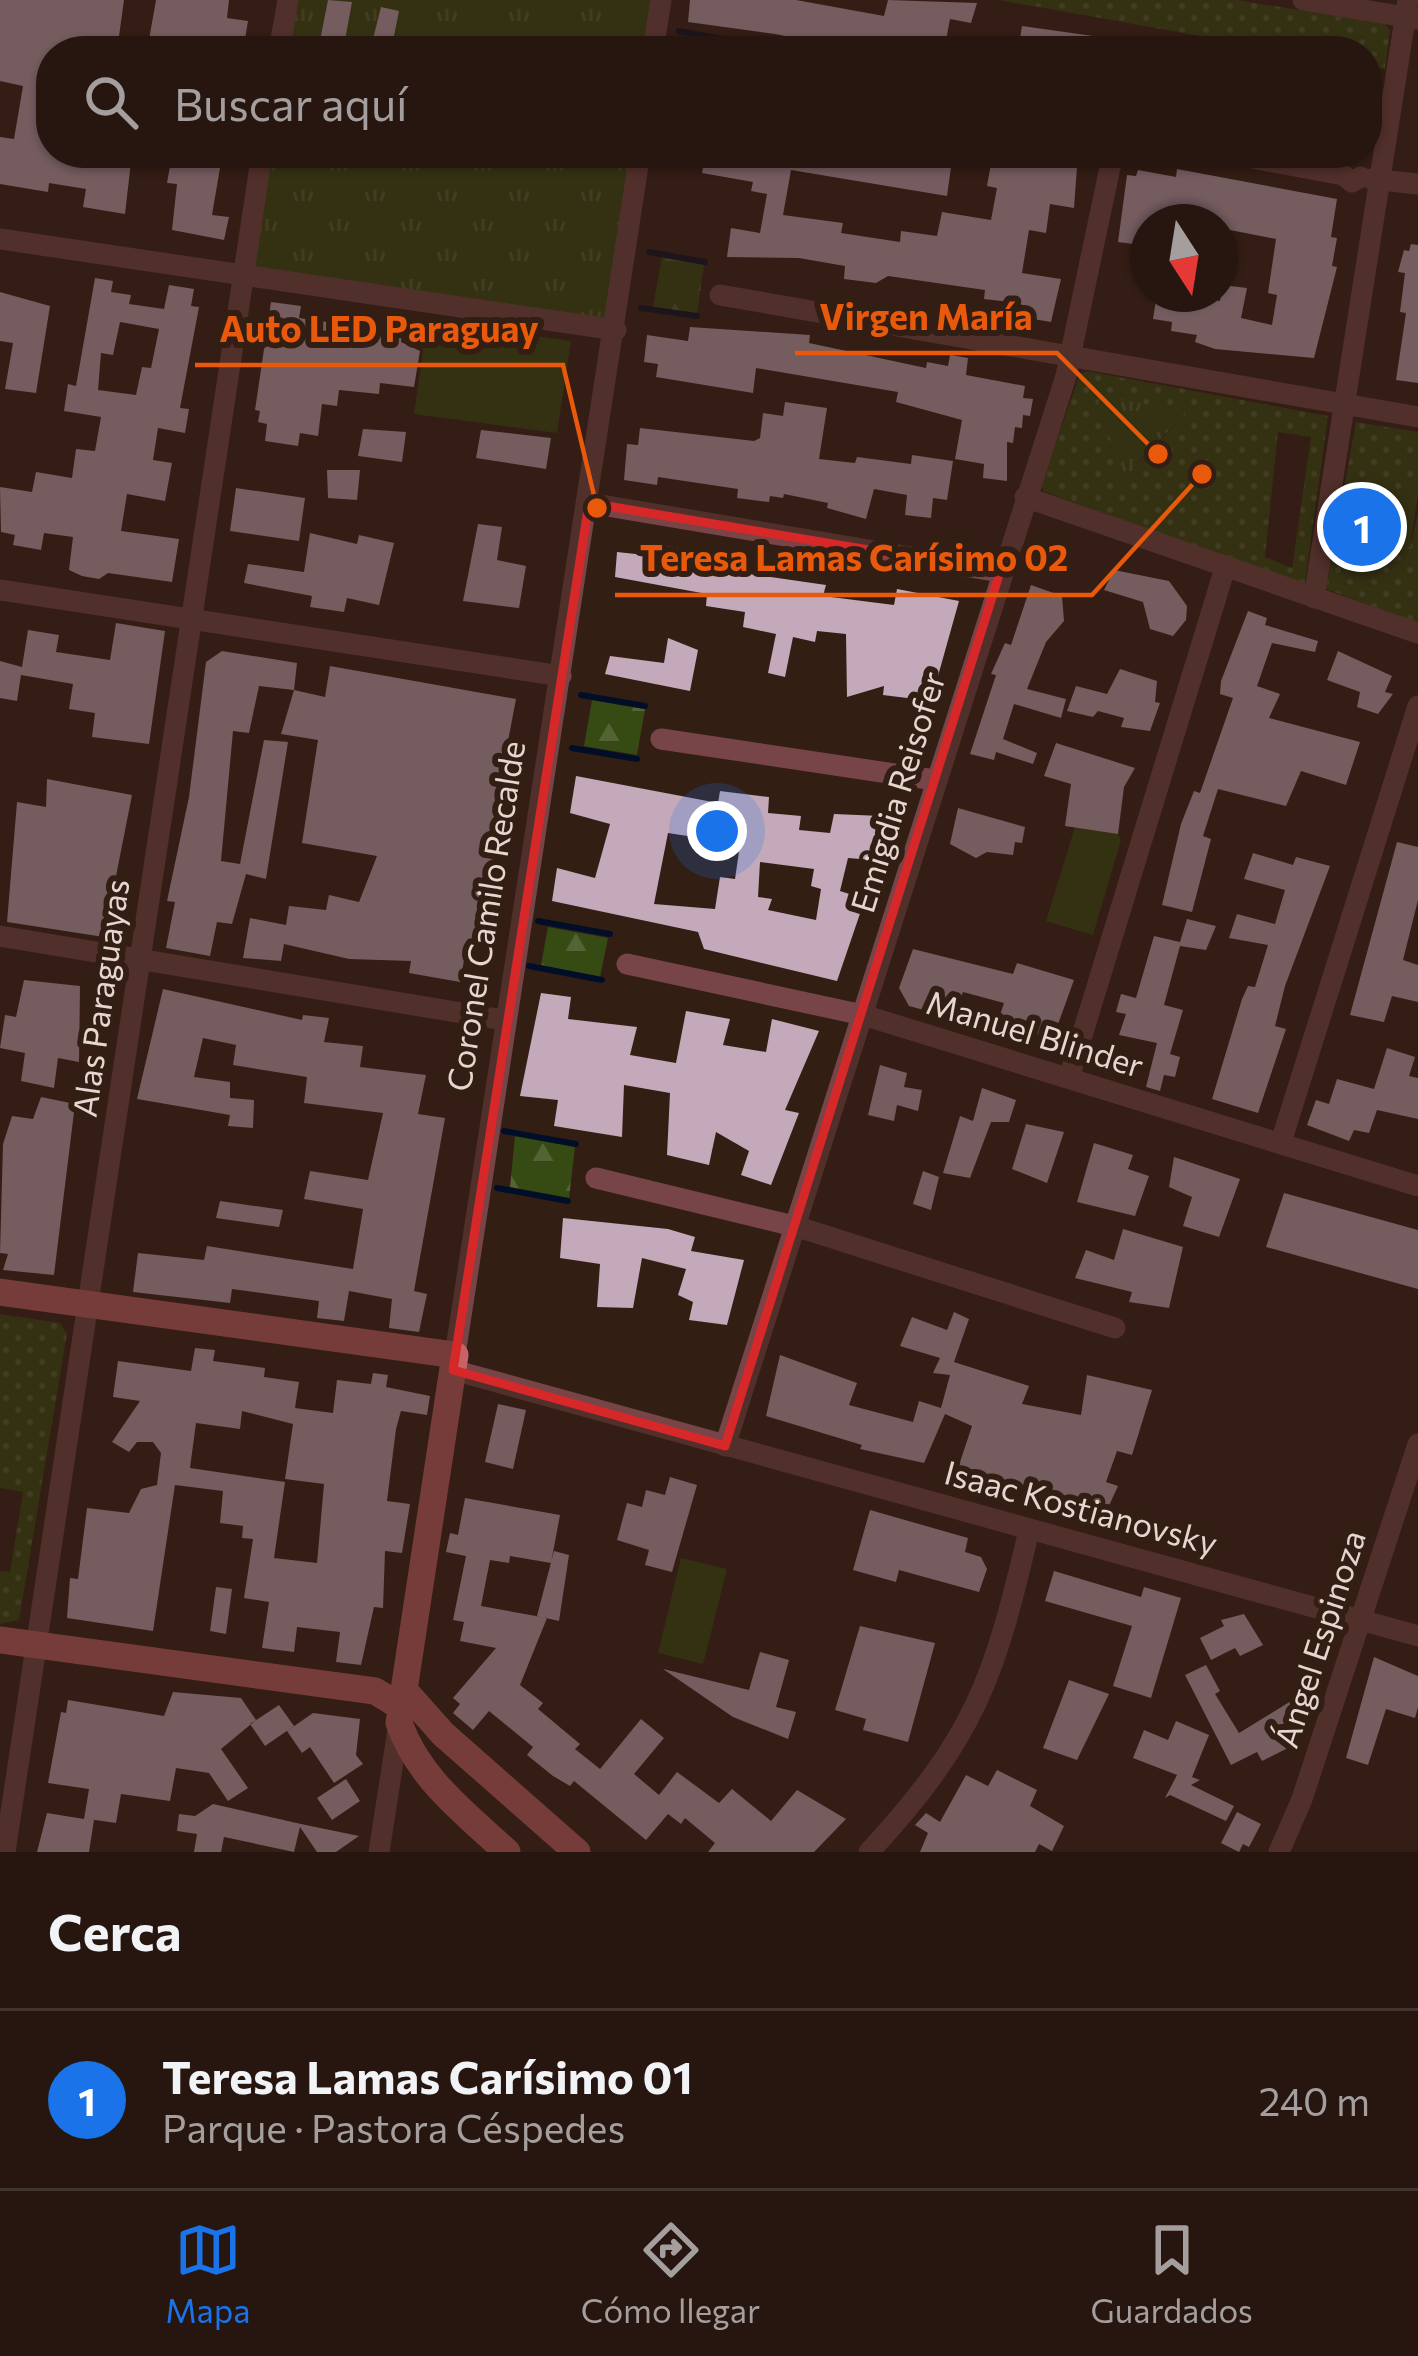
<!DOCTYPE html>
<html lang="es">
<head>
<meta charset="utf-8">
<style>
  :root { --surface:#26160f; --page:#2e1f18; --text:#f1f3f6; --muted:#a49f9e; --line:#42352f; --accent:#1a73e8 }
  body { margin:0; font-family:Commissioner,sans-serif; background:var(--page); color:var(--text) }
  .compass { position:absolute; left:1130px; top:204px; width:108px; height:108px; border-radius:50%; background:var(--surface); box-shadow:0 3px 9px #0004; rotate:168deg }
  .you { position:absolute; left:717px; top:831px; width:42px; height:42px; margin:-30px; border:9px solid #fff; border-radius:50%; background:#1a73e8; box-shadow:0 0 0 18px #1a73e833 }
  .badge { display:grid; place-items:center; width:78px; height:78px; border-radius:50%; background:var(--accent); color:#fff; font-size:39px; font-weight:700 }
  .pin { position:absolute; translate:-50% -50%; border:6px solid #fff; box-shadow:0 3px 12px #0006 }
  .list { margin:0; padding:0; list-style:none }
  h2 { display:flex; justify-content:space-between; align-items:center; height:156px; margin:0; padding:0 48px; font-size:51px }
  h2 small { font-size:39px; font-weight:400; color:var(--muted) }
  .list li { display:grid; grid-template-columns:78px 1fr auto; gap:36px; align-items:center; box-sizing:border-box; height:180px; padding:0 48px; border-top:3px solid var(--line) }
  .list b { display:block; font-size:45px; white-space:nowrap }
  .list p { margin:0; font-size:39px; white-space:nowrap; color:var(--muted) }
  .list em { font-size:39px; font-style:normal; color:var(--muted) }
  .icon { flex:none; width:66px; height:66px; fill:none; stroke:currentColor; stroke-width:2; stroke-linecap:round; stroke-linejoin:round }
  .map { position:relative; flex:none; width:1418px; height:1852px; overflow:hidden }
  .search { position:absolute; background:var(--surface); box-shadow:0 3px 9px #0004; left:36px; right:36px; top:36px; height:132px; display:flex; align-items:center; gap:30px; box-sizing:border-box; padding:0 42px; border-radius:48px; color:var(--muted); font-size:45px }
  .sheet { height:336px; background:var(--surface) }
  nav { display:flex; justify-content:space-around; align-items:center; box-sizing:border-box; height:168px; border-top:3px solid var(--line); background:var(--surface); font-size:33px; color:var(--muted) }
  nav a { display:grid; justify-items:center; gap:6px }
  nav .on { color:var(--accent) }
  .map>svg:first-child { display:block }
</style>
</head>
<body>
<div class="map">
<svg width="1418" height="1852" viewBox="0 0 1418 1852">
  <defs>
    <pattern id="grass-tufts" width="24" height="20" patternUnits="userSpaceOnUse" patternTransform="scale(3)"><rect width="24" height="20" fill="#364a13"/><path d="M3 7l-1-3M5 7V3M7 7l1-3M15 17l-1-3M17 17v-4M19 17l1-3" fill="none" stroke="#536334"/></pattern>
    <pattern id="forest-firs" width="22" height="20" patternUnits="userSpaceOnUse" patternTransform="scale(3)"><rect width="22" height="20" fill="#364a13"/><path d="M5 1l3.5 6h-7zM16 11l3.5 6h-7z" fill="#536334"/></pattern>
    <pattern id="park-dots" width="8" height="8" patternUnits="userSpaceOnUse" patternTransform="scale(3)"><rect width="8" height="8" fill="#364a13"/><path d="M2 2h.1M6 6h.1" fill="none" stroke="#536334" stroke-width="1.8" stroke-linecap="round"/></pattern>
  </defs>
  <rect width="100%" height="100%" fill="#331e14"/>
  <path fill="url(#grass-tufts)" d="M297,0H655L647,51H289Z
    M272,153H633L610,319L253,271Z
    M1099,395L1186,410C1182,425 1140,449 1128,481L1117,479V450L1096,413Z"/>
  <path fill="url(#forest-firs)" d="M662,257L704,265L697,314L653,307Z
    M592,700L645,709L637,755L584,746Z
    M548,927L608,938L600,977L541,965Z
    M515,1136L575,1147L569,1198L510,1187Z"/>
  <path fill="url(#park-dots)" fill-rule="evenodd" d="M999,0H1237L1385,24L1390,30L1385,69L1367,66V51H1285Z
    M1087,371L1328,416L1305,582L1299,585L1043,491L1041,485L1080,374ZM1100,396L1185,411C1183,424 1140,451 1128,481L1117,478V450L1096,413ZM1278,432L1311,437L1292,568L1265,557Z
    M1356,422L1418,432V495L1396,491L1384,541L1410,547L1418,512V623L1326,589Z
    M0,1314L60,1323L67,1334L19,1620L0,1624V1571L10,1572L23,1492L0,1488Z"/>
  <path fill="#364a13" d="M427,321L571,341L557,433L414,414Z
    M1396,490L1418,495L1410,547L1384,541Z
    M1075,827L1118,834L1121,840L1093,935L1046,921Z
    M681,1558L727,1569L703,1664L658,1653Z"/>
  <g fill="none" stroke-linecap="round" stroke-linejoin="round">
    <path stroke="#000f27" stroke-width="6" d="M679,31L745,43
      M649,252L705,262
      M641,308L697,316
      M581,695L645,706
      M572,748L637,759
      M538,921L610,934
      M529,966L602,980
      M504,1131L576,1144
      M497,1188L568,1201"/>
  </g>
  <path fill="#c3a9ba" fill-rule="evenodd" d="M0,0H124L117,51H51V153H132L125,214L83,207L86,189L49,183L48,192L0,184V137L14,139L23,86L0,81Z
    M156,0H229L227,18L248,21L243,51H147Z
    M328,0L352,2L343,51H318Z
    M690,0H796L884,16L888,0L977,3L971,23L950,19L944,51H845L805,45V40L775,34L688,22Z
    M381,7L399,11L391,51H370Z
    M1022,26L1093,36L1091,51H1018Z
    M706,153H953L947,196L791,170L783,215L843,223L841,233L900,242L901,231L937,236L942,212L991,220L997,188L987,186L993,153L1060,160L1062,153H1078L1074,208L1050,204L1046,233L1029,230L1022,273L1061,279L1051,322L1033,319L1034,310L1018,303L984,299L985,290L888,276L876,283L844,279L845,266L799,258L727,257L731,228L760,233L767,194L751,191L753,182L702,173Z
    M172,155L221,162L212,215L229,217L224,240L172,230L177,184L167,183Z
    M1177,169L1337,199L1331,237L1337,238L1332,266L1337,267L1314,358L1215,349L1195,342L1197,335L1171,331L1172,322L1153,319L1157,294L1220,301L1222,285L1247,288L1241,318L1272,325L1277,295L1268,293L1276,239L1220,228V222H1148V246L1118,242L1127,175L1136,176L1138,170L1176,177Z
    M1411,244L1418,245V383L1396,380L1406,313L1400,312L1405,273L1398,272L1404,250L1409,251Z
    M95,278L113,281L111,292L131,295L129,304L164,309L169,285L194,289L191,306L199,307L180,408L189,409L185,433L158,428L153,460L172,463L165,501L127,494L121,531L179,539L172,582L108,573L99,579L82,576L69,570L73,537L44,533L41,550L13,545L15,535L1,532L0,487L32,492L36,472L72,478L76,449L95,451L101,417L64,411L68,384L76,386ZM120,322L159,329L151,368L142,367L136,395L98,390L101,353L113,355Z
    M0,292L50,306L36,393L5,389L13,343L0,341Z
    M271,302L301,306L299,318L402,333L401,342L420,351L414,387L380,383L379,394L339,390L337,406L322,404L318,436L300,433L298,446L265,441L267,424L258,422L260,411L255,410Z
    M690,327L810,335L809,343L926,368L927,362L948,366L950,355L968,358L966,375L1025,386L1023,398L1033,399L1030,416L1023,415L1022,428L1015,427L1013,443L1007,442V481L983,478L984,464L955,459L962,420L896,402L898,392L756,368L753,393L656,377L658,364L644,362L647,335L688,341Z
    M785,402L827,408L819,459L855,463L857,457L911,464L912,455L953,461L947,500L933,498L931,518L905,515L907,495L874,489L866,519L827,508L828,503L784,494L783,498L770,496L769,502L737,498L738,489L658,477L657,485L624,480L627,444L638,445L640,428L754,441L760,438L763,413L783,416Z
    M363,429L406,432L402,462L358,456Z
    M481,430L551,438L546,469L476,458Z
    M327,470H360L357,500L328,498Z
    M236,488L305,498L299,541L230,531Z
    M478,524L502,527L497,560L526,566L519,608L463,601Z
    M310,533L357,544L359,535L394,543L379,605L347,598L344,612L310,607L312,596L244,583L248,564L304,572Z
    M648,542L750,562L749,574L826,585L823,596L894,605L897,589L959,601L931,701L883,695L884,686L847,697L846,634L817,631L815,642L793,637L785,677L768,673L776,634L743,627L745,612L706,606L707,594L615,577L617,552L645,555Z
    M1114,570L1169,581L1187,606L1186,620L1173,636L1150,629L1143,602L1104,590Z
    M1031,585L1062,596L1064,621L1046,642L1027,689L1066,699L1061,718L1014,704L1003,739L1037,753L1033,764L996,752L994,760L970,754L996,675L991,674L1005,643L1011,645Z
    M1248,611L1267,618L1265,625L1318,641L1315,652L1272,643L1257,686L1280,694L1269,718L1360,742L1346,785L1301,771L1286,806L1218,789L1203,836L1211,839L1192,912L1162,905L1181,824L1194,791L1200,793L1233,698L1220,694L1221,681Z
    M116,623L165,631L149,744L92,737L95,713L69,709L73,684L21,675L17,701L0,698V661L22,667L28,630L59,635L56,652L110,660Z
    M668,638L698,650L690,691L605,674L610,656L664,663Z
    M222,651L297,663L294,690L259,686L249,733L233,731L221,861L240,864L264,740L288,742L266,879L246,874L232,924L217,922L210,956L166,948L175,902L167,901L189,797L206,662Z
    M1338,651L1392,676L1385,692L1393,694L1378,714L1357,707L1360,692L1327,680Z
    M330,666L516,699L500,783L511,784L489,876L483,874L477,913L481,914L472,945L467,944L460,982L409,973L411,961L349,959L284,944L281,961L243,958L250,918L286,925L289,906L326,910L329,895L359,902L377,856L302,843L318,740L281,734L294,690L325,697Z
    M1120,669L1157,681L1155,702L1160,703L1150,731L1121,727L1124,718L1098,711L1093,717L1067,711L1076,686L1107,694Z
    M1056,743L1135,768L1124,787L1118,834L1065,826L1071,784L1044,776Z
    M576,776L718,803L720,791L769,797L768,813L801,816L799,830L830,833L834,814L881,816L873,860L848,858L840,891L865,899L837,981L704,949L698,932L552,901L557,868L595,878L610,824L570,813ZM710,830L741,838L735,879L720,877L715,909L654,904L668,833L707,839ZM760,862L814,869L811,886L821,889L816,920L768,910L772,899L758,897Z
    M47,779L132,795L104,937L7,922L17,802L46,807Z
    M958,808L1025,827L1022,843L1015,842L1013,855L987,852L976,858L950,844Z
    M1397,842L1418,847V900L1403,960L1418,965V1002L1392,996L1384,1022L1350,1015Z
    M1253,853L1293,865L1296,857L1330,866L1285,986L1275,1026L1286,1029L1258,1113L1212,1099L1242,999L1248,986L1255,987L1268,945L1229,938L1237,914L1275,924L1285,890L1244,879Z
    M1187,919L1216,926L1206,950L1180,946L1164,1005L1183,1010L1170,1054L1180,1057L1175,1077L1164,1075L1160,1091L1146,1087L1157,1043L1119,1035L1126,1014L1116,1012L1121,994L1136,998L1154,936L1180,942Z
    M913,949L1013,974L1017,963L1074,980L1053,1038L996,1027L1004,1003L963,992L954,1018L909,1006L899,988Z
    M24,980L80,986L79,1062L58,1058L54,1088L21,1081L25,1053L0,1048L5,1015L16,1017Z
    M163,989L302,1020L303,1015L329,1018L324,1042L363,1046L360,1067L426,1075L418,1114L445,1118L414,1291L427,1294L419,1332L389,1328L392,1299L349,1291L344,1321L317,1318L319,1301L232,1289L230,1303L133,1292L138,1253L204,1260L207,1246L353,1269L363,1209L304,1199L310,1171L368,1180L383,1113L304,1103L307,1077L233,1065L236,1045L203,1038L194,1077L230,1082V1098L254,1100L253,1128L228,1126L230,1115L137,1099Z
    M541,993L571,997L568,1019L637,1027L630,1055L676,1063L686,1011L730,1019L723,1045L766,1052L772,1019L819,1031L785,1110L799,1113L771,1185L741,1175L749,1151L716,1132L709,1165L667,1155L670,1093L624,1085L622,1137L554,1126L558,1100L520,1096Z
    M1387,1048L1415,1057L1409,1076L1418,1078V1119L1377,1110L1369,1133L1354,1130L1349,1141L1307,1125L1316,1100L1329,1104L1337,1079L1374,1089Z
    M880,1065L907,1073L904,1087L922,1090L918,1111L897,1105L894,1121L868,1115Z
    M982,1088L1016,1100L1009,1122H991L970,1178L943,1173L960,1116L973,1121Z
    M41,1097L75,1104L54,1275L3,1270L8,1254L0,1253L3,1144L12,1116L33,1119Z
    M1026,1124L1064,1132L1047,1183L1012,1169Z
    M1094,1143L1133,1155L1128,1169L1149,1176L1135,1216L1077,1202Z
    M1174,1157L1240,1179L1219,1237L1183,1226L1192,1197L1169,1187Z
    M923,1171L939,1177L931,1210L913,1204Z
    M1284,1193L1418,1230V1289L1266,1247Z
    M220,1201L283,1210L279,1227L216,1218Z
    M563,1218L668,1229L695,1237L691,1251L744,1260L727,1325L689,1320L693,1302L678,1295L686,1269L642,1258L633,1308L597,1307L600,1264L560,1258Z
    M1123,1229L1183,1247L1169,1308L1129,1302L1132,1292L1075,1278L1086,1250L1114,1260Z
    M954,1312L969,1319L954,1362L1029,1386L1022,1404L1081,1415L1087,1375L1152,1390L1132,1455L1117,1451L1106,1482L1118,1486L1102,1521L1052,1508L1056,1493L957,1471L972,1426L945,1414L924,1463L860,1449L862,1445L766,1416L780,1355L857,1383L849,1405L913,1422L919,1401L941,1408L950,1375L933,1373L940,1358L900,1346L912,1317L947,1330Z
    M195,1348L215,1350L213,1361L265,1368L264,1377L299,1382L295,1408L333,1413L337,1380L371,1384L373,1373L388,1375L386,1387L430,1396L427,1415L401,1411L396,1429L387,1501L410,1504L402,1553L385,1551L383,1608L374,1607L361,1665L336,1662L340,1632L297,1627L294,1652L262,1648L269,1602L244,1598L253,1539L242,1538L243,1526L220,1523L223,1491L175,1485L153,1631L67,1618L70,1578L78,1579L87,1508L129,1513L141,1489L157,1485L161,1453L153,1442H137L129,1452L112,1442L140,1401L113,1397L118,1361L191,1371ZM242,1411L293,1424L285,1479L324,1484L317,1563L274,1558L285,1482L190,1468L196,1423L240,1429Z
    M498,1404L526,1410L513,1469L485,1462Z
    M670,1477L697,1485L672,1572L645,1565L649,1550L617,1540L627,1503L642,1507L646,1490L665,1495Z
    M465,1498L560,1515L551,1563L510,1556L509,1563L490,1560L481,1606L547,1618L520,1685L543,1703L538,1709L580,1744L575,1749L600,1769L641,1719L664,1738L634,1774L659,1795L677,1772L719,1803L732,1789L771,1821L797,1790L846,1819L814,1852H708L715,1843L685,1818L681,1824L668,1814L646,1840L574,1781L570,1786L553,1776L527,1755L533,1747L489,1711L473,1730L453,1713L460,1704L453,1698L496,1648L460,1641L464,1622L453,1620L466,1556L446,1552L450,1533L458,1535Z
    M870,1510L968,1538L965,1552L981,1557L987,1569L979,1592L899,1570L896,1582L853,1570Z
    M554,1551L569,1555L559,1621L537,1616Z
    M1054,1571L1141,1597L1144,1587L1181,1598L1151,1698L1113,1686L1132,1626L1045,1601Z
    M216,1587L232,1589L226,1634L210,1631Z
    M1244,1614L1263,1645L1240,1656L1235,1648L1211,1660L1200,1638L1224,1626L1221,1620Z
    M860,1626L935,1643L908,1742L863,1730L866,1719L835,1710Z
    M760,1652L789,1660L776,1707L796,1712L788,1739L733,1717L663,1669L749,1690Z
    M1374,1657L1418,1676V1707L1415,1718L1386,1709L1368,1765L1346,1758Z
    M1206,1665L1220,1691L1215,1694L1239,1733L1296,1698L1308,1721L1282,1734L1288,1748L1262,1761L1257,1752L1231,1765L1185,1675Z
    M1069,1680L1109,1694L1077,1760L1043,1748Z
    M173,1692L241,1698L256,1720L221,1749L248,1788L228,1801L209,1773L176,1768L170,1801L121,1794L116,1823L88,1819L94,1820L89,1852H37L47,1813L84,1819L89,1789L48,1783L61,1712L66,1713L68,1700L164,1716Z
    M279,1705L294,1726L265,1746L250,1724Z
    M313,1713L360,1719L356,1755L363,1764L334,1783L310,1747L302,1753L287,1731Z
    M1176,1721L1209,1735L1192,1777L1200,1780L1191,1785L1234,1806L1226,1821L1170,1795L1165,1798L1177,1775L1133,1758L1144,1730L1168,1740Z
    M997,1770L1037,1790L1030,1806L1064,1826L1052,1851L1039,1844L1035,1852H920L928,1833L915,1825L926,1813L940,1822L966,1775L988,1786Z
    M346,1779L360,1801L332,1820L317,1798Z
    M213,1804L301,1824L359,1836L336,1852H317L300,1827L294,1852L224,1837L221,1852H194L197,1834L177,1831L179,1814L195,1816Z
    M1237,1812L1261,1824L1249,1847L1243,1844L1239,1852L1221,1843Z"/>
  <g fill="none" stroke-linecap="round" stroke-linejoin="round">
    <path stroke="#774547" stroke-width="21" d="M1303,0L1417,19
      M279,51L288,0
      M653,51L661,0
      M1225,153L1343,175L1352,182L1361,177
      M1371,179L1418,184
      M0,239L616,330
      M720,295L1418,417
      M1025,497L1418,633
      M589,503L1000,572
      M0,590L561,676
      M1314,598L1408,0
      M661,739L935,780
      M0,936L504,1020
      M627,964L863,1015L1418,1186
      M1069,1078L1225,568
      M1281,1142L1418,706
      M596,1178L798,1227L1115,1328
      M455,1355L640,153
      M453,1370L1418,1636
      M725,1446L1066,376L1113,153
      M5,1852L262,153
      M379,1852L399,1723
      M869,1852C975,1737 994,1680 1029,1530
      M1279,1852L1302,1799L1418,1444"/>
    <path stroke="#c86267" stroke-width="27" d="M0,1292L455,1355L399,1723C419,1779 464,1812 507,1852
      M0,1640L375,1691L401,1707
      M404,1690L443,1734L577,1852"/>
  </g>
  <path d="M0 0H1418V1852H0ZM589,503L1000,572L725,1446L453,1370Z" fill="#331e14" fill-opacity=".55" fill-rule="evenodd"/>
  <path fill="none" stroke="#d62828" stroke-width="9" stroke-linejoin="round" d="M589,503L1000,572L725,1446L453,1370Z"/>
  <g text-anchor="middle" stroke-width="12" stroke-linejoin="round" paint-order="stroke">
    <g font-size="33" fill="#e5d6d0" stroke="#331e14">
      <text transform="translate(898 792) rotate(-73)" y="12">Emigdia Reisofer</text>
      <text transform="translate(486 916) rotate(-81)" y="12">Coronel Camilo Recalde</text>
      <text transform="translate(101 998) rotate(-82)" y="12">Alas Paraguayas</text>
      <text transform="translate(1035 1034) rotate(17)" y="12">Manuel Blinder</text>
      <text transform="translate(1081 1508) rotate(15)" y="12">Isaac Kostianovsky</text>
      <text transform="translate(1320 1639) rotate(-72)" y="12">Ángel Espinoza</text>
    </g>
  </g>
  <path fill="none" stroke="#e8590c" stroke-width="4.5" d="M1158 454L1057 353H795M597 508L563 365H195M1202 474L1092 595H615"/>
  <g fill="#e8590c" stroke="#331e14" stroke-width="4.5">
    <circle cx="1158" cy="454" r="12"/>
    <circle cx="597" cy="508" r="12"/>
    <circle cx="1202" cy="474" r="12"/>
  </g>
  <g font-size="36" text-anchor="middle" font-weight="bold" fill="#e8590c" stroke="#331e14" stroke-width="12" stroke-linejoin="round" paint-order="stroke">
    <text x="926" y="330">Virgen María</text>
    <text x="379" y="342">Auto LED Paraguay</text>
    <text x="854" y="571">Teresa Lamas Carísimo 02</text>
  </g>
</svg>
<svg class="compass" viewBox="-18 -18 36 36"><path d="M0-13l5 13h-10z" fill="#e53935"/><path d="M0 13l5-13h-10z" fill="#a49f9e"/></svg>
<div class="you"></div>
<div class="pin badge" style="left:1362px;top:527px">1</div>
<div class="search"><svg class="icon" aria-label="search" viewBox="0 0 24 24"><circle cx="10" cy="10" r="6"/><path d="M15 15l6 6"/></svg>Buscar aquí</div>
</div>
<section class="sheet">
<h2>Cerca<small></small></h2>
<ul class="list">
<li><span class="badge">1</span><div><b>Teresa Lamas Carísimo 01</b><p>Parque · Pastora Céspedes</p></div><em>240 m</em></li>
</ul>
</section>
<nav>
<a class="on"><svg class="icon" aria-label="map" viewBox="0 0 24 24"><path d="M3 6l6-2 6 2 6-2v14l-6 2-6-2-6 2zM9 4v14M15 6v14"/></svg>Mapa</a>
<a><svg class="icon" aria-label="directions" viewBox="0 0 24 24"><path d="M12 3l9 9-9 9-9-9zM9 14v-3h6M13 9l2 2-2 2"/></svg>Cómo llegar</a>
<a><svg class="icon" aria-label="saved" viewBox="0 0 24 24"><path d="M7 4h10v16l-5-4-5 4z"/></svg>Guardados</a>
</nav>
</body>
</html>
